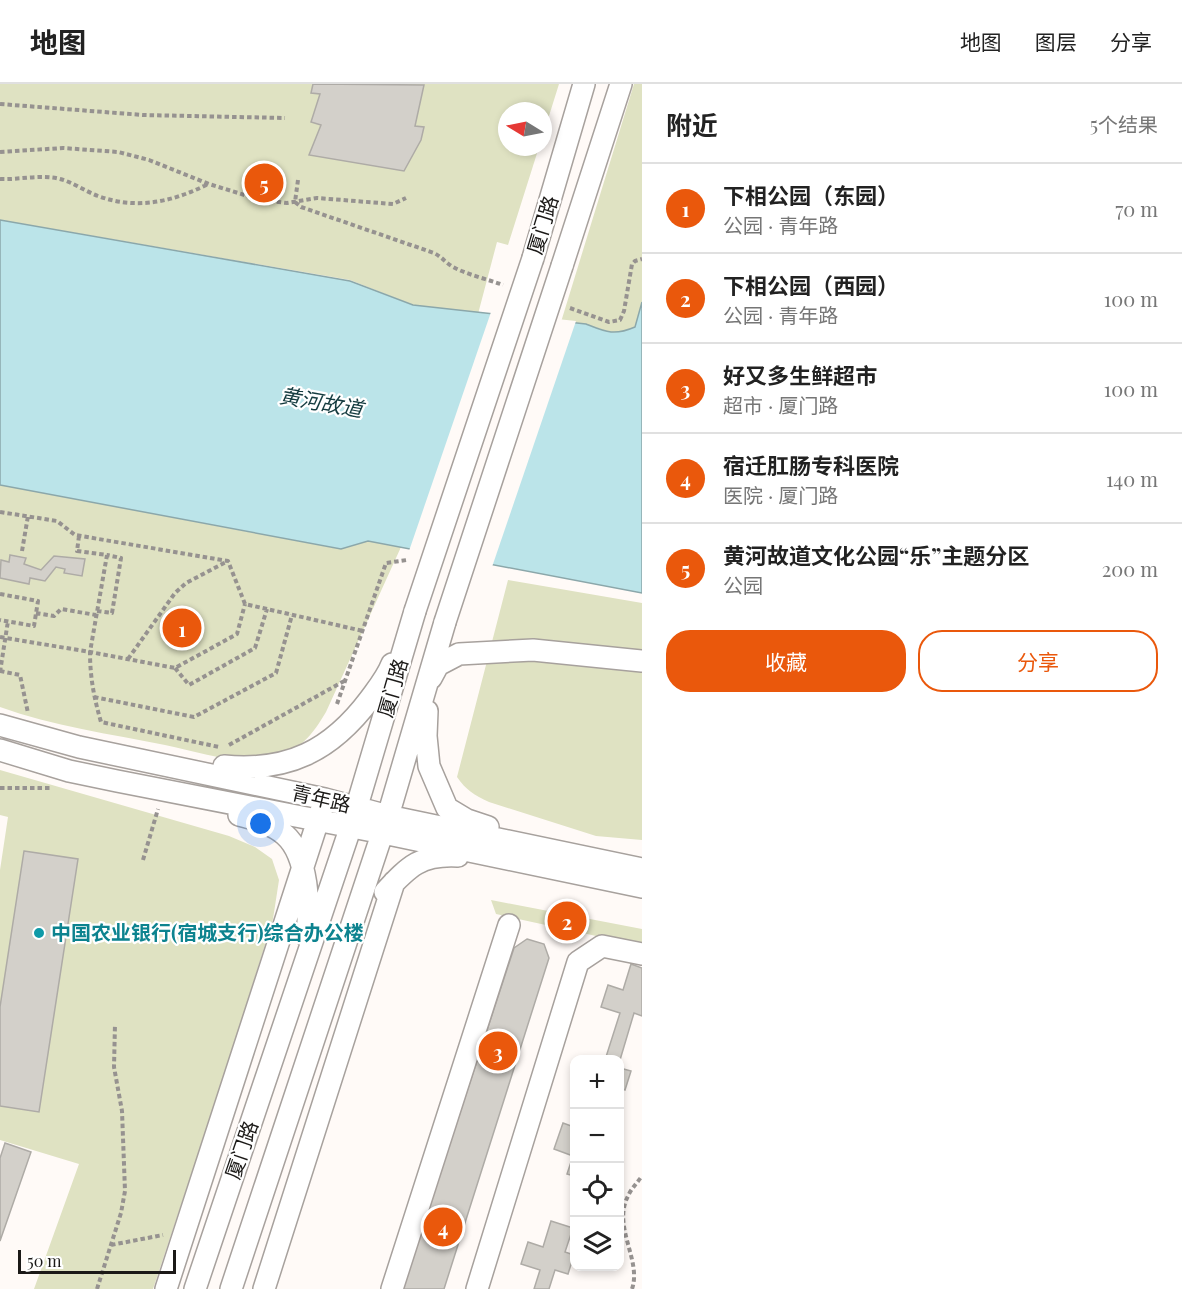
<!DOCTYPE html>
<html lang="zh">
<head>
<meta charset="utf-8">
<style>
  :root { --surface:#fff; --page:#f6f6f6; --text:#222; --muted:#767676; --line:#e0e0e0; --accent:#ea580c }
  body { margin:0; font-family:"Playfair Display","Noto Sans SC",serif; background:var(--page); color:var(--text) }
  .controls { position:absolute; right:18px; bottom:18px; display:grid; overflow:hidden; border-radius:12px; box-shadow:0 3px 9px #0003 }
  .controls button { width:54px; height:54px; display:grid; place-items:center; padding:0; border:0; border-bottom:2px solid var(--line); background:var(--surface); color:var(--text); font:30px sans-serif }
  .compass { position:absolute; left:498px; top:18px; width:54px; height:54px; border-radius:50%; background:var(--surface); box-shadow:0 3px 9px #0003; rotate:280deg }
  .scale { position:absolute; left:18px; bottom:15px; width:158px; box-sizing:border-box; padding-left:6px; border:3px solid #1b1917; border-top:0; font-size:16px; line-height:21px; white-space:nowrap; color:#1b1917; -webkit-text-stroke:4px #fff; paint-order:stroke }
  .you { position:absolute; left:261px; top:740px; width:21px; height:21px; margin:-15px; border:4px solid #fff; border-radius:50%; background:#1a73e8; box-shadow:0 0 0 9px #1a73e833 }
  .badge { display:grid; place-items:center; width:39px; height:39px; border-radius:50%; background:var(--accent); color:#fff; font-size:20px; font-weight:700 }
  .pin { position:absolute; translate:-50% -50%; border:3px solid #fff; box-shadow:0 2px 6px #0006 }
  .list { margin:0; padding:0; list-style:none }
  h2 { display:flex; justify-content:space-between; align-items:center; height:78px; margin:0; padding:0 24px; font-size:26px }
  h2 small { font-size:20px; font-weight:400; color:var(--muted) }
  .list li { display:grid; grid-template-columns:39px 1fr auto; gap:18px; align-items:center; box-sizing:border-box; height:90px; padding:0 24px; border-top:2px solid var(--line) }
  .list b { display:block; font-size:22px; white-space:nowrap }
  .list p { margin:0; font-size:20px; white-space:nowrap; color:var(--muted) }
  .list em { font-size:20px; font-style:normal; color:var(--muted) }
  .actions { display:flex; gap:12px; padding:18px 24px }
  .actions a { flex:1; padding:14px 0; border:2px solid var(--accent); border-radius:24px; text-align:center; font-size:21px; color:var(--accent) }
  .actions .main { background:var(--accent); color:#fff }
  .icon { flex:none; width:33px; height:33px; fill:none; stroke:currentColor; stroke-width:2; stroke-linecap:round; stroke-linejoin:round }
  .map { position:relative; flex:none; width:642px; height:1205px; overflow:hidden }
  header { display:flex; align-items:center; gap:36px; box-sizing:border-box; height:84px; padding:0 30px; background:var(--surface); border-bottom:2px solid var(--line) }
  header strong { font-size:28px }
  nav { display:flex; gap:33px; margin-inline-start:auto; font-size:21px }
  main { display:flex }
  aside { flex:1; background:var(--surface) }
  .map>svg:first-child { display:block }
</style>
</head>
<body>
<header>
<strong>地图</strong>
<nav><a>地图</a><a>图层</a><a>分享</a></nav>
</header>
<main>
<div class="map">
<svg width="642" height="1205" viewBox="0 0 642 1205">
  <rect width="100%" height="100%" fill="#fffaf7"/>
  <path fill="#dfe2c2" d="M0,0H559L543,51V27H507V63H539L508,161L497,158L478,230L413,221L350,196L0,136Z
    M634,0H642V218L635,243C611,254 610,246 587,241C579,239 570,239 561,238Z
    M0,401L340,465L368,457L401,463L326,628C313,650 299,668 273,674C238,682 199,668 165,661C110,650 53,642 0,623Z
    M508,496L642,519V756L596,752L489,718C474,711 466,706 457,693Z
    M0,686L229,752L255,763L272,775L279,796L273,835L224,992L153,1205H34L79,1080L0,1056V786L8,733L0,731Z
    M491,816L642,845V862L496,830Z"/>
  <path fill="#bbe4e9" stroke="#8ba7aa" stroke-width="1.5" d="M0,136L350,197L413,221L586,240C606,248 614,252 635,243L642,218V509L368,457L341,465L0,401Z"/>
  <path fill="#fffaf7" d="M491,228L576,237L492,483L409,467Z"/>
  <path fill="#d3d0ca" stroke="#aeaba6" stroke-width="1.5" d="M313,0L424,1L415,42L424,43L421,56L404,87L309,71L321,41L311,38L320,10L311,9Z
    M10,471L26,474L24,480L41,486L54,472L85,475L82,492L64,489L65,485L56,483L45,497L30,494L29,500L0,494L1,476L9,478Z
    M24,767L78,775L39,1028L0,1022V923Z
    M527,855L544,860L549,874L444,1205H402L514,864Z
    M631,880L642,884V932L634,929L620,976H605L620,929L601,923L608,901L623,906Z
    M620,984L631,987L625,1006L620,1004Z
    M563,1039L574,1043V1092L567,1090L573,1072L554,1065Z
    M5,1059L31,1068L0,1157V1074Z
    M551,1137L573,1144L565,1168L574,1171L568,1190L555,1186L549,1205H534L540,1186L521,1180L528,1158L543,1163Z"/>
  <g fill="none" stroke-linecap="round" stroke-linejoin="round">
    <defs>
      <path id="minor" d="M533,174L584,0
        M562,182L621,0
        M431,594L438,581L459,570L533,566L642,577
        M427,627L426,652L429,682L447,724L467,736L488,743
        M0,641L79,663L325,715L388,732L642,785
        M0,666L69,687L117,697L383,749L642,803
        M224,682C288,688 331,667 370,615C378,604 387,593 392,580
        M239,731C254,735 273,740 285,751C308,771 310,825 307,853
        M385,808C409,782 421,770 458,772
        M166,1205L322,724
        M195,1205L351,742L415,527
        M231,1205L388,732L445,538
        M264,1205L394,798
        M392,1205L509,841
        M477,1205L578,878L602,862L642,870"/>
    </defs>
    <use href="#minor" stroke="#a7a19d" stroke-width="24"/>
    <path stroke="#969290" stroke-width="4" stroke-dasharray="4.5 3" stroke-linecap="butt" d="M0,20L143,31L285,34
      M0,68L63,64L118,68L149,76L209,100L251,113L270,117L287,119L317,114L393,120L406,114
      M0,95C19,96 41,90 60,95C72,98 85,107 98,112C136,126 173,118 208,100
      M298,96L295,118L301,123L434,169C442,173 446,179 453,183C468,191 487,195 503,201
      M570,224L609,238L620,236L624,227L632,180L635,177L642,175
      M0,428L57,437L75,451L228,477L245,520L363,547
      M79,452L77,467L107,471L90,568L175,584L237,550L245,520
      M22,467L28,432
      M0,510L38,517L34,542L0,536
      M97,527L112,529L121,474L107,471
      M36,529L54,532L61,525L96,531
      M0,553L90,568C90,593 94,614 101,638L219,663
      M128,575L175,509L186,499L228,477
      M175,584L189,601L255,564L267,525
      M0,587L20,591L28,629
      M0,588L8,537
      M94,613L194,633L276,589L292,531
      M337,620L386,479L407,476
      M229,661L346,596
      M0,704H50
      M143,776L158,725
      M111,1161L163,1151
      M97,1205L121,1129L125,1107L122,1027L114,983L115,940
      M632,1205C642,1176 612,1143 628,1112C631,1105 637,1099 642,1092"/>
    <use href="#minor" stroke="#fff" stroke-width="21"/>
    <defs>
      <path id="minor-bridge" d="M415,527L533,174
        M445,538L562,182"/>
    </defs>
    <use href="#minor-bridge" stroke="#a7a19d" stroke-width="24" stroke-linecap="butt"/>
    <use href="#minor-bridge" stroke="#fff" stroke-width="21"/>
  </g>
  <circle fill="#0f9aa8" stroke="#fff" stroke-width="2" cx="39" cy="849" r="6"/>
  <g text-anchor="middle" stroke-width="4.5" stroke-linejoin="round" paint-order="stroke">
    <g font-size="20" fill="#1b1917" stroke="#fff">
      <text transform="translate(543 141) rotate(-73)" y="7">厦门路</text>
      <text transform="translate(393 604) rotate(-74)" y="7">厦门路</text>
      <text transform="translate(321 715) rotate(13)" y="7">青年路</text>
      <text transform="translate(242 1066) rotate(-71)" y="7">厦门路</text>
    </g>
    <g font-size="20" font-weight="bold" fill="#0d838f" stroke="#fff" text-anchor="start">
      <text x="51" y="856">中国农业银行(宿城支行)综合办公楼</text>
    </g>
    <g font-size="21" font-style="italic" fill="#153c40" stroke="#fff">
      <text transform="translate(321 319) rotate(10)" y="7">黄河故道</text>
    </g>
  </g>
</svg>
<div class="controls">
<button>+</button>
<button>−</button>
<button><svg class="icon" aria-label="locate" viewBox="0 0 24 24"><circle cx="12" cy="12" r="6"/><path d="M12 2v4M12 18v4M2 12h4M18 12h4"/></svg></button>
<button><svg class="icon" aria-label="layers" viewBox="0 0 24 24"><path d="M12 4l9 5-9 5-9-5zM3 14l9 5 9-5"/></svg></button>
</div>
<svg class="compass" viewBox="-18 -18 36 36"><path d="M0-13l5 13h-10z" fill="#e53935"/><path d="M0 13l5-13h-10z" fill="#767676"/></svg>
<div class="scale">50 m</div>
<div class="you"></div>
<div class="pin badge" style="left:182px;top:544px">1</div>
<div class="pin badge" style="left:567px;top:837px">2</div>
<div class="pin badge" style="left:498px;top:967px">3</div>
<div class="pin badge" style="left:443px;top:1143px">4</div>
<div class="pin badge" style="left:264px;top:99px">5</div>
</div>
<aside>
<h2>附近<small>5个结果</small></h2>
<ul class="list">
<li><span class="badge">1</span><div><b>下相公园（东园）</b><p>公园 · 青年路</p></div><em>70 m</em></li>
<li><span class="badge">2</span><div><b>下相公园（西园）</b><p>公园 · 青年路</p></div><em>100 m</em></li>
<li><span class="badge">3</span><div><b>好又多生鲜超市</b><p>超市 · 厦门路</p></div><em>100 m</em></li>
<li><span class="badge">4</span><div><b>宿迁肛肠专科医院</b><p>医院 · 厦门路</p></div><em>140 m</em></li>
<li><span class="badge">5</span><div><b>黄河故道文化公园“乐”主题分区</b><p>公园</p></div><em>200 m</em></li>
</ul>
<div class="actions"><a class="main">收藏</a><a>分享</a></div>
</aside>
</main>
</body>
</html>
